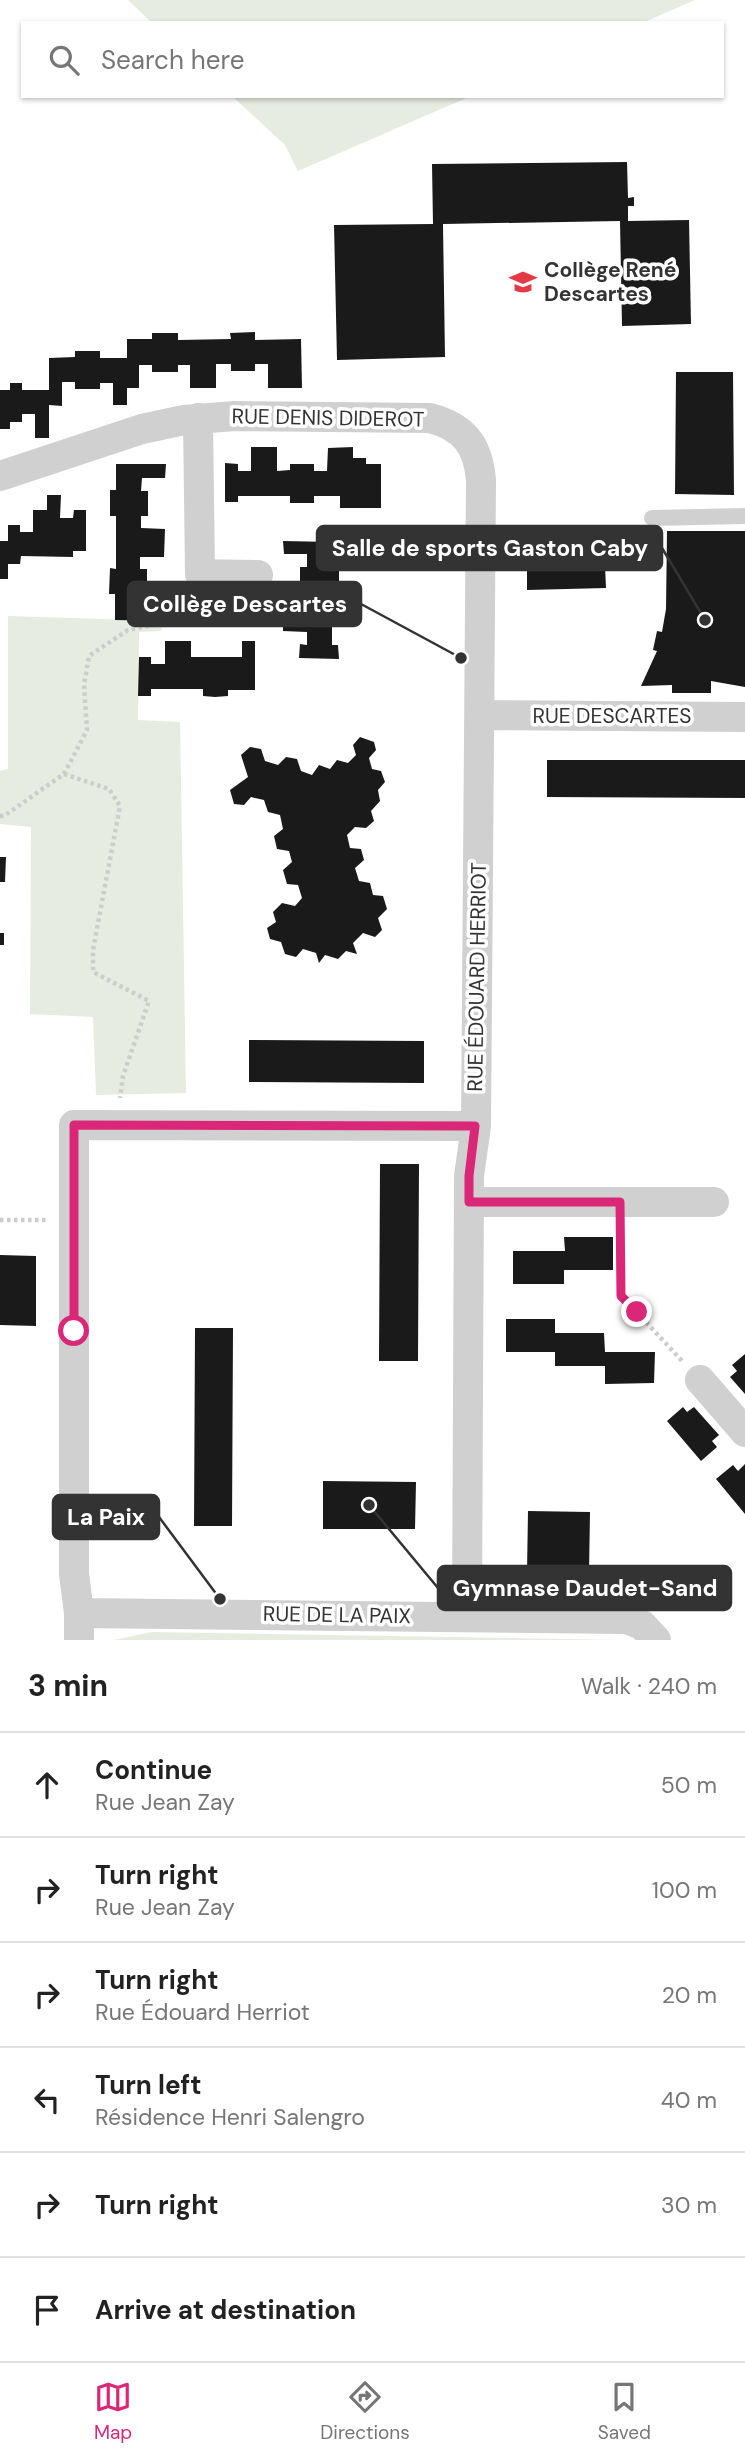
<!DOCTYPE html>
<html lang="en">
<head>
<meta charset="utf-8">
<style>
  :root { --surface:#fff; --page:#f2f2f2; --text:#222; --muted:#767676; --line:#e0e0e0; --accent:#db2777 }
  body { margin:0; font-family:"DM Sans",sans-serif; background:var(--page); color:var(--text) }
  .stop { position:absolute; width:21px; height:21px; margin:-16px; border:5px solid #db2777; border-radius:50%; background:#fff }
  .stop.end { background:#db2777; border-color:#fff; box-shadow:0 2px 7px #0008 }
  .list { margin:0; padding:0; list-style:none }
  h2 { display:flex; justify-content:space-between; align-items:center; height:91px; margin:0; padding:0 28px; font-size:30px }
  h2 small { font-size:23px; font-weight:400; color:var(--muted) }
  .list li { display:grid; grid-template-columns:46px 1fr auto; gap:21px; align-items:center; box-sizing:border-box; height:105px; padding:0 28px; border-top:2px solid var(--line) }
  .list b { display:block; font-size:26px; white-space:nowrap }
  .list p { margin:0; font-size:23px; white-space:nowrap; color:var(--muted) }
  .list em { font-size:23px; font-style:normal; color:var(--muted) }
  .icon { flex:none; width:38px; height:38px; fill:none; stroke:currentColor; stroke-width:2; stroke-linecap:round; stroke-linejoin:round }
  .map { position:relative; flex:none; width:745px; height:1640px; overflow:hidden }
  .search { position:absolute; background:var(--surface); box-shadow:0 2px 5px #0004; left:21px; right:21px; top:21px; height:77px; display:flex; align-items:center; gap:18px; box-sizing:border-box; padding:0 24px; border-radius:0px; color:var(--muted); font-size:26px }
  .sheet { height:721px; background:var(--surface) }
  nav { display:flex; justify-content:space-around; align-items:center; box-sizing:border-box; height:98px; border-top:2px solid var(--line); background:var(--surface); font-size:19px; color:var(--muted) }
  nav a { display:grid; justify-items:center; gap:4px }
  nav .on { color:var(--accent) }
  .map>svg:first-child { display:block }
</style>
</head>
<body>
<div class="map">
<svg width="745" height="1640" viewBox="0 0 745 1640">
  <rect width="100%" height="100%" fill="#fff"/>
  <path fill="#e6ecdf" d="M128,0H695L642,23H152Z
    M232,96H471L298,171L285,145Z
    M8,616L164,621L161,631L139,632L138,720L180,722L186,1093L96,1095L93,1017L30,1014L31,827L0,824V771L8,769Z
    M152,1632L620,1640H114Z"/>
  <path fill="#1a1a1a" d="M627,162L628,198L634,197V206H628V221L689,220L691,324L622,326L620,221L443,224L445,357L337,360L334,225L433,224L432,164Z
    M255,332V340L301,339L302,388H268V364H255V371H231V364H216V388H190V365H178V372H152V365H139V388H127V405H113V383H100V389H75V382H62V406L49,405V438H35V414H22V422H10V429H0V390H10V383H22V390H49V358L75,357V351H100V358H127V339H152V333H178V340L231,339L230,333Z
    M676,372H733L734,495L675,494Z
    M251,447H277V471L290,470V464H314V471H327L328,448L353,447V458H366V464H381V508H340V496H314V503H290V496H238V502H225V463L238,464V471H251Z
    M116,464H166L165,478H142L141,491H148V516H141V528L165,529L164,557H140V569H147V594H140V608H164V621L115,620V594H109L110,568L116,569V516H110V490H116Z
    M47,495H61L60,518H73L74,510H86V551H73V557L21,556L20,564H8V579H0V541H8V525H20V532H33V510H47Z
    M667,531H745V687L711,681V693H672V685L641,686L657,651L653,650L657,631L662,632L666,609Z
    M283,541L332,542V567H339V593H332V645H338L339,659L299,658L300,644L307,645V632L283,631V604H300V567H307V554H284Z
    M604,543L606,588L527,590V545Z
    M165,641H191V657H242V641H255V690H228V696L215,697L203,696V689H151V696H138L139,657H151V664H165Z
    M360,737L374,742L376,750L369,758L372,769L381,771L385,782L378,790L380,801L371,811L374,821L366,828L355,827L347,835L350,848L361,849L364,860L355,868L359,881L370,883L373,895L383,896L387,909L378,918L382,930L375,937L363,933L353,943L357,954L346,951L338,959L325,955L319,963L316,953L303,949L296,957L285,954L281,942L270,939L267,928L276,922L273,912L282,903L295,906L302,898L298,885L287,884L283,870L292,862L289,851L277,849L274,836L283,829L280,815L268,812L264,800L251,797L244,805L234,804L230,790L248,777L241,755L250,747L261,749L265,761L278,765L286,757L297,759L301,771L312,775L319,765L330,769L337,760L348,763L356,755L353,745Z
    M547,760H745V798L547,797Z
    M0,857H6L5,882H0Z
    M0,933H4V945H0Z
    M249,1040L424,1041V1083L249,1082Z
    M380,1164H419L418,1361H379Z
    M564,1237H613V1270H564V1284H513V1251H565Z
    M0,1255L36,1256V1326L0,1325Z
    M506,1319H555V1333H604L605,1352H655L654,1383L605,1384V1366H555V1352H506Z
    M195,1328H233L232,1526H194Z
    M745,1354V1394L730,1377L737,1371L732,1365Z
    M683,1407L687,1412L694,1407L719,1435L712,1441L717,1447L701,1461L667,1421Z
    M745,1464V1514L716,1479L733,1465L738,1471Z
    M323,1481L416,1482L415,1529H323Z
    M528,1511L590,1512L589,1574L527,1573Z"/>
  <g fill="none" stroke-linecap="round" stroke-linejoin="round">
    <path stroke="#cdcdcd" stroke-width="4.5" stroke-dasharray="3.5 3.5" stroke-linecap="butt" d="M64,774L109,789L120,806L93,950V972L149,1001L123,1076L120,1098
      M0,816H4L64,774L87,730L84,685L89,656L128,630L185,619L192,598
      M0,1220H49
      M620,1227L621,1295L683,1362"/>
    <path stroke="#d0d0d0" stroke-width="16" d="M652,518L745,516"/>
    <path stroke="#d0d0d0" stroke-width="30" d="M198,418L200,574L258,575
      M0,476L142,429L184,420L235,416L430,418C464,427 478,445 481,480L476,1126L469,1176L467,1617
      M480,715L745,717
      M469,1202H714
      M700,1380L745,1432
      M79,1613L74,1574V1125L476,1126
      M79,1640V1613L627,1619L642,1625L656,1640"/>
  </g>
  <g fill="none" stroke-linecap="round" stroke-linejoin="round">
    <path stroke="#db2777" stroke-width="9" d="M74,1331V1125L475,1126L469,1176V1202H620L621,1296L637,1312"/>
  </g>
  <defs>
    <symbol id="school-bare" viewBox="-9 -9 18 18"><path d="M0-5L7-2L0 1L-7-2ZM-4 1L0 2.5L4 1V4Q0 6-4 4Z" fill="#e63946" stroke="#fff" stroke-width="2.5" paint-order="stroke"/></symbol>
  </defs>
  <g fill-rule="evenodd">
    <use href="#school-bare" x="504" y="263" width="38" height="38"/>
  </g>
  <g text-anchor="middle" stroke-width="7" stroke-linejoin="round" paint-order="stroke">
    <g font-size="21" font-weight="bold" fill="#333" stroke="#fff" text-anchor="start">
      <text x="544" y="277">Collège René<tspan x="544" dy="24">Descartes</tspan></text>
    </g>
    <g font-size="21" fill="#333" stroke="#fff">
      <text transform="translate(328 418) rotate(1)" y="7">RUE DENIS DIDEROT</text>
      <text x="612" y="723">RUE DESCARTES</text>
      <text transform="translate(477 977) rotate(-89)" y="7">RUE ÉDOUARD HERRIOT</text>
      <text transform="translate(337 1615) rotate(1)" y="7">RUE DE LA PAIX</text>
    </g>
  </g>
  <path fill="none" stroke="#333" stroke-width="2.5" d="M705 620L662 548M461 658L361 604M220 1599L159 1517M369 1505L438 1588"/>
  <g fill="#333" stroke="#fff" stroke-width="2.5">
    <circle cx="705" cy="620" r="7"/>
    <circle cx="461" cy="658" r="7"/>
    <circle cx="220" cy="1599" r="7"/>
    <circle cx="369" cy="1505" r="7"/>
  </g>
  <g fill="#333" stroke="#333" stroke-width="2.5">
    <rect x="317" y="526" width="345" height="44" rx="7"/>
    <rect x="128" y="582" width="233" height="44" rx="7"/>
    <rect x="53" y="1495" width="106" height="44" rx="7"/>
    <rect x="438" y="1566" width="293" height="44" rx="7"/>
  </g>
  <g font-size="23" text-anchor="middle" font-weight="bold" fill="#fff">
    <text x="490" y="556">Salle de sports Gaston Caby</text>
    <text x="245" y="612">Collège Descartes</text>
    <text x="106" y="1525">La Paix</text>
    <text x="585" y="1596">Gymnase Daudet-Sand</text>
  </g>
</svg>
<div class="stop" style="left:74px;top:1331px"></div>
<div class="stop end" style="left:637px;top:1312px"></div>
<div class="search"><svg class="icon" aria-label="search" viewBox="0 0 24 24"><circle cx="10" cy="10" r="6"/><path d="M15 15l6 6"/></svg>Search here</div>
</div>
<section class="sheet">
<h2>3 min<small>Walk · 240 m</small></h2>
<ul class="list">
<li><svg class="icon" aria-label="ahead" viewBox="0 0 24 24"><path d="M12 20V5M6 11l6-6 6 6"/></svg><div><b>Continue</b><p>Rue Jean Zay</p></div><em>50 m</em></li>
<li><svg class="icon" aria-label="right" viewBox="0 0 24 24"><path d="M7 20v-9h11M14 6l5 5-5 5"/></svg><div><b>Turn right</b><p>Rue Jean Zay</p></div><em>100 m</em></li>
<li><svg class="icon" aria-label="right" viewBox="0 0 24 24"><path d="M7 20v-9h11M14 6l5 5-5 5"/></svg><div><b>Turn right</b><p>Rue Édouard Herriot</p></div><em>20 m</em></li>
<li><svg class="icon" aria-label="left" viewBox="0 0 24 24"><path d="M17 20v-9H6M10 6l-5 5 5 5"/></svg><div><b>Turn left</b><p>Résidence Henri Salengro</p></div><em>40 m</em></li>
<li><svg class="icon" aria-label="right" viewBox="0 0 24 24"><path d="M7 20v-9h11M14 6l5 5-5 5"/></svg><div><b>Turn right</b></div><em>30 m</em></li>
<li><svg class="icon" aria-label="arrive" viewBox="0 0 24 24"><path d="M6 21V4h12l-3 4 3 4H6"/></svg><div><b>Arrive at destination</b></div></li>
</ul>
</section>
<nav>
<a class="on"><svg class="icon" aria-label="map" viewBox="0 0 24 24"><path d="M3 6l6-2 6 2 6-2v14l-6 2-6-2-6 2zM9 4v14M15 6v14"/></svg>Map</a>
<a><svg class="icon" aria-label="directions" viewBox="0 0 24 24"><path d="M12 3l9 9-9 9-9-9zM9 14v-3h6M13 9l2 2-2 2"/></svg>Directions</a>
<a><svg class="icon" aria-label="saved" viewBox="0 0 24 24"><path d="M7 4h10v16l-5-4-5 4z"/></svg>Saved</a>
</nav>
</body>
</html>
